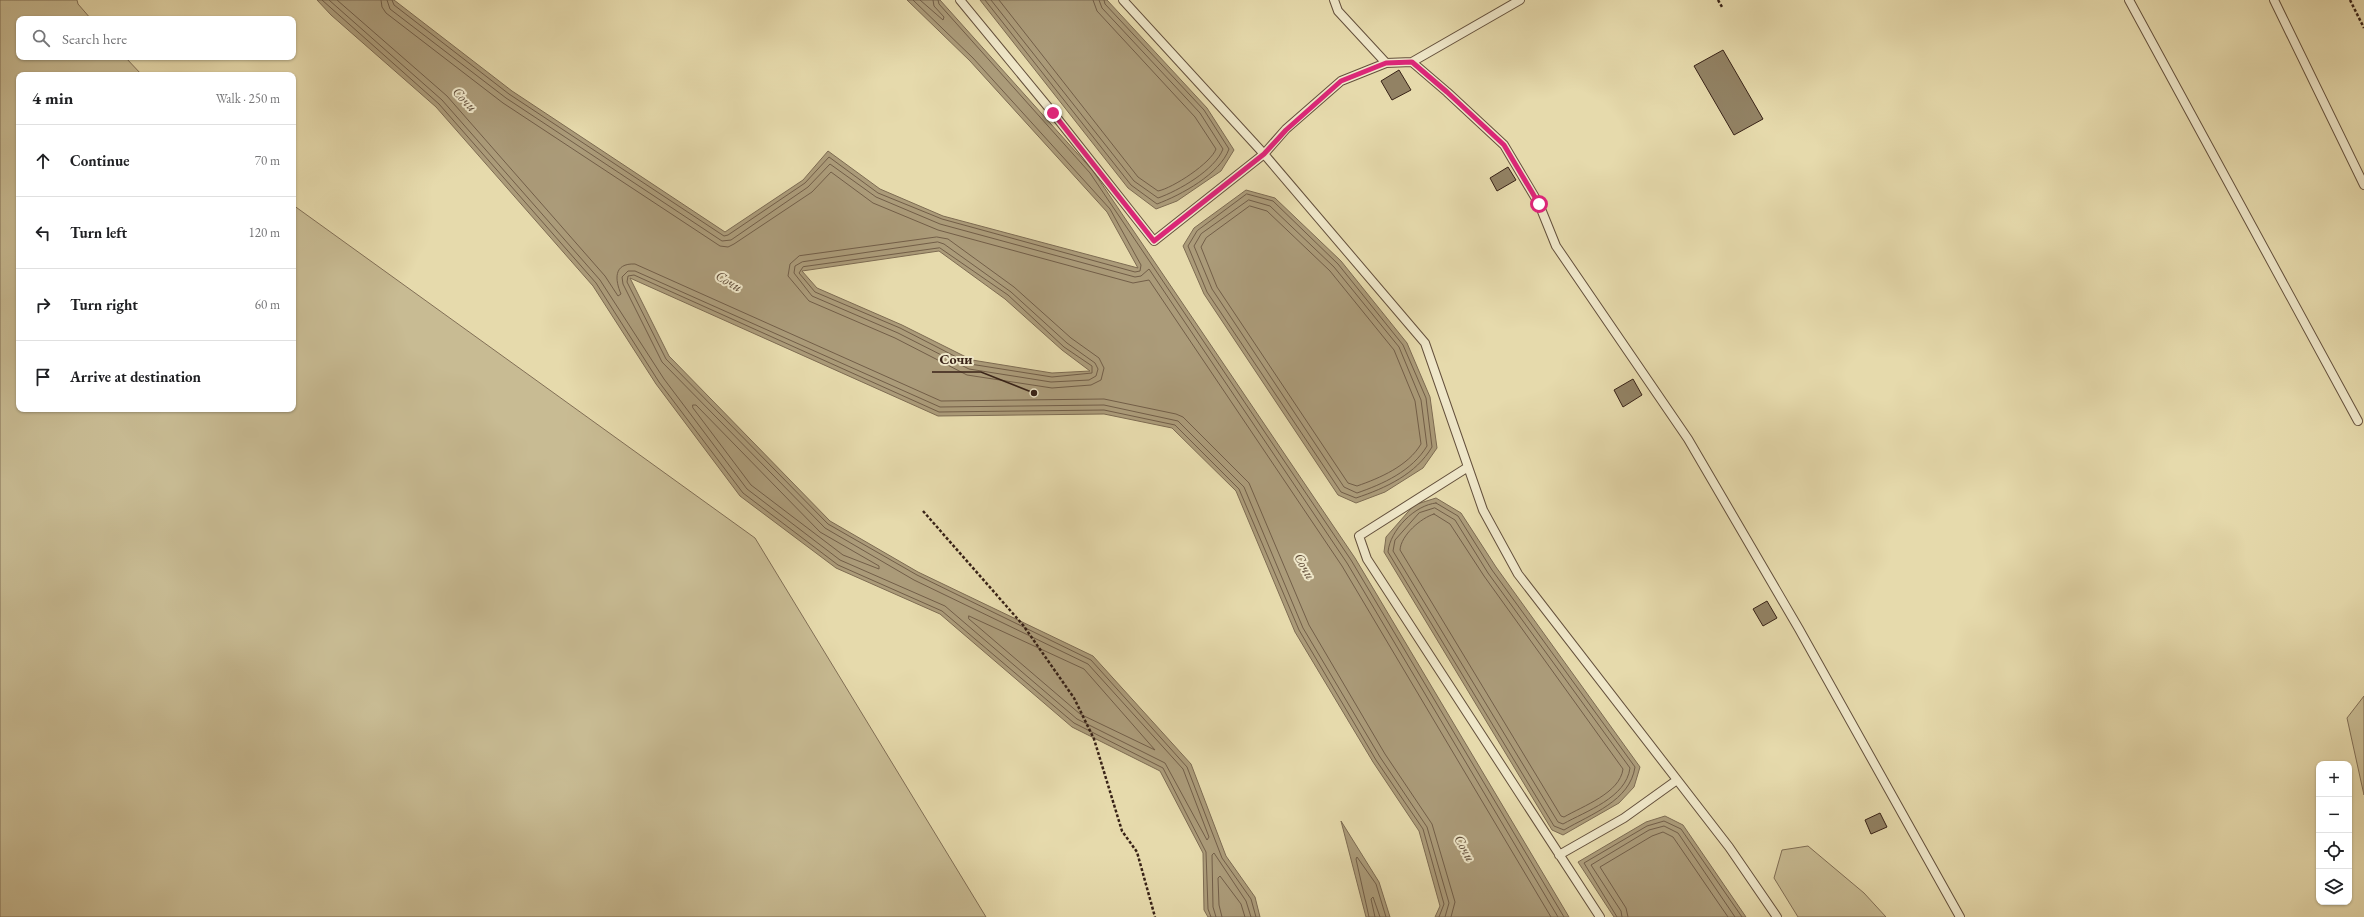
<!DOCTYPE html>
<html lang="en">
<head>
<meta charset="utf-8">
<style>
  :root { --surface:#fff; --page:#f2f2f2; --text:#202124; --muted:#757577; --line:#e0e0e0 }
  body { margin:0; font-family:"EB Garamond",serif; background:var(--page); color:var(--text) }
  .controls { position:absolute; right:12px; bottom:12px; display:grid; overflow:hidden; border-radius:8px; box-shadow:0 1px 3px #0004 }
  .controls button { width:36px; height:36px; display:grid; place-items:center; padding:0; border:0; border-bottom:1px solid var(--line); background:var(--surface); color:var(--text); font:20px sans-serif }
  .stop { position:absolute; width:12px; height:12px; margin:-9px; border:3px solid #db2777; border-radius:50%; background:#fff }
  .stop.end { background:#db2777; border-color:#fff; box-shadow:0 1px 4px #0008 }
  .list { margin:0; padding:0; list-style:none }
  h2 { display:flex; justify-content:space-between; align-items:center; height:52px; margin:0; padding:0 16px; font-size:17px }
  h2 small { font-size:13px; font-weight:400; color:var(--muted) }
  .list li { display:grid; grid-template-columns:26px 1fr auto; gap:12px; align-items:center; box-sizing:border-box; height:72px; padding:0 16px; border-top:1px solid var(--line) }
  .list b { display:block; font-size:15px; white-space:nowrap }
  .list em { font-size:13px; font-style:normal; color:var(--muted) }
  .icon { flex:none; width:22px; height:22px; fill:none; stroke:currentColor; stroke-width:2; stroke-linecap:round; stroke-linejoin:round }
  .map { position:relative; flex:none; width:2364px; height:917px; overflow:hidden }
  .search { position:absolute; background:var(--surface); box-shadow:0 1px 3px #0004; left:16px; top:16px; width:280px; height:44px; display:flex; align-items:center; gap:10px; box-sizing:border-box; padding:0 14px; border-radius:8px; color:var(--muted); font-size:15px }
  .panel { position:absolute; background:var(--surface); box-shadow:0 1px 3px #0004; left:16px; top:72px; width:280px; height:340px; border-radius:8px }
  .map>svg:first-child { display:block }
</style>
</head>
<body>
<div class="map">
<svg width="2364" height="917" viewBox="0 0 2364 917">
  <rect width="100%" height="100%" fill="#e6daac"/>
  <filter id="stains"><feTurbulence type="fractalNoise" baseFrequency=".005" numOctaves="4"/><feColorMatrix values="0 0 0 0 .2 0 0 0 0 .09 0 0 0 0 .02 0 0 0 .5 -.17"/></filter>
  <radialGradient id="worn" r=".72"><stop offset=".6" stop-color="#630" stop-opacity="0"/><stop offset="1" stop-color="#630" stop-opacity=".3"/></radialGradient>
  <path fill="#c8bb93" stroke="#806e55" d="M0,0H77L78,4L91,19H19V57H125L142,75H19V409H293V205L755,538L986,917H0Z
    M2364,696V795L2347,718Z
    M1808,846L1864,893L1886,917H1798L1774,878L1782,850Z"/>
  <path fill="#ab9b79" stroke="#7d6b52" fill-rule="evenodd" d="M317,0H394L512,91L725,232L803,180L828,151L880,189L943,216L1138,268L1107,212L970,61L907,0H940L1093,171L1355,558L1569,917H1435L1440,906L1419,831L1373,762L1295,632L1236,491L1172,428L1104,414L938,416L630,278L669,356L830,521L918,572L1093,656L1191,764L1226,856L1255,897L1260,917H1208L1204,910L1203,853L1160,771L1072,727L940,614L836,568L740,496L656,384L593,286L436,107L331,15ZM939,251L1005,299L1062,350L1090,371L1052,373L972,360L902,325L817,288L802,271Z
    M980,0H1107L1207,108L1234,150L1221,171L1177,201L1156,209L1128,188Z
    M1246,190L1275,198L1341,261L1407,343L1430,397L1437,448L1423,468L1385,492L1356,503L1338,495L1204,294L1183,246L1194,228Z
    M1436,498L1461,513L1496,567L1640,767L1634,787L1619,803L1563,835L1552,830L1384,552L1386,537L1414,505Z
    M1665,816L1683,825L1746,917H1614L1578,862L1646,822Z
    M1341,821L1379,882L1390,917H1366Z"/>
  <g fill="none" stroke-linecap="round" stroke-linejoin="round">
    <path stroke="#725e48" stroke-width="1" d="M322,0L439,104L596,283L659,382L743,493L838,565L942,611L1074,723L1163,768L1206,852L1208,909L1211,917
      M329,0L442,100L600,280L664,379L747,489L840,560L945,606L1077,719L1165,763L1207,840L1209,837L1183,769L1088,664L914,580L825,528L662,362L623,284L622,277L628,271H635L940,407L1104,405L1178,421L1244,487L1303,628L1380,757L1427,827L1449,903L1445,917
      M337,0L447,96L605,276L618,296L621,294C615,280 613,263 635,264L941,401L1104,399L1176,414L1183,417L1249,483L1309,625L1385,754L1432,824L1455,902L1451,917
      M381,0L382,7L386,13L503,103L720,246L728,247L734,244L812,192L831,172L873,203L938,230L1133,283L1149,280L1342,566L1551,917
      M387,0L390,9L506,98L722,241L731,240L808,187L830,164L876,197L940,224L1135,277L1141,276L1149,269L1347,563L1558,917
      M392,0L394,5L509,94L724,236L728,235L805,183L829,157L878,193L942,219L1135,272L1140,271L1141,265L1110,209L973,58L913,0
      M920,0L943,20L944,17L934,6L933,0
      M938,0L939,4L1090,173L1351,560L1564,917
      M985,0L1131,185L1157,204C1181,195 1220,174 1229,149L1204,110L1105,4L1104,0
      M991,0L1134,181L1158,198C1178,191 1215,170 1223,149L1200,113L1102,8L1099,0
      M999,0L1138,177L1158,191C1173,188 1211,163 1216,149L1195,117L1097,11L1093,0
      M1247,194L1273,201L1338,264L1403,345L1426,398L1432,447C1416,474 1386,488 1356,498L1341,492L1207,292L1188,246L1197,231Z
      M1249,200L1270,206L1334,267L1399,347L1421,400L1427,446C1412,471 1383,484 1357,493L1344,487L1212,289L1194,246L1201,234Z
      M1250,206L1267,211L1330,271L1394,350L1415,401L1421,444C1408,466 1380,478 1357,486L1348,483L1217,287L1201,247L1206,238Z
      M937,237L948,239L1014,287L1071,338L1099,358L1104,368L1101,380L1091,385L1052,388L967,375L895,338L809,301L788,276L790,264L799,256Z
      M938,242L944,244L1011,292L1067,343L1095,363L1098,369L1096,376L1089,380L1051,382L969,369L898,333L812,296L794,273L795,266L802,262Z
      M940,248L1008,295L1064,347L1092,366V373L1052,377L970,364L900,328L815,292L799,273L803,267Z
      M693,405H696L820,532L879,566V569L843,555L751,485L693,408Z
      M1436,503L1458,516L1492,570L1635,767C1630,801 1591,814 1564,830L1554,826L1388,552C1390,530 1415,505 1436,503Z
      M1435,508L1455,520L1488,573L1630,768C1626,798 1586,811 1563,824L1558,822L1393,551L1395,540L1419,513Z
      M1434,514L1450,524L1484,576L1623,769C1620,793 1583,806 1564,817L1561,816L1400,550C1401,535 1421,518 1434,514Z
      M969,616L1084,669L1155,750L1080,714L969,619Z
      M1216,917L1213,907L1212,855L1214,853L1246,901L1251,917
      M1222,917L1219,905L1218,878L1220,876L1241,904L1245,917
      M1256,917L1251,899L1222,858L1187,767L1091,660L917,575L828,524L666,359L627,282L628,276L634,275L939,412L1104,410L1175,425L1239,489L1299,630L1376,760L1423,829L1444,904L1439,917
      M1369,917L1356,859L1357,857L1376,884L1386,917
      M1375,917L1371,899L1373,897L1380,917
      M1617,917L1584,863L1647,826L1664,821L1681,829L1742,917
      M1622,917L1621,911L1591,865L1649,830L1664,826L1678,833L1735,917
      M1628,917L1626,908L1600,867L1652,836L1663,832L1673,837L1728,917"/>
  </g>
  <path fill="#928264" stroke="#382217" d="M1723,50L1763,119L1734,135L1694,66Z
    M1399,70L1411,90L1392,100L1381,81Z
    M1508,167L1516,180L1497,191L1490,178Z
    M1633,379L1642,395L1623,407L1614,390Z
    M1767,601L1777,618L1763,626L1753,609Z
    M1880,813L1887,827L1871,834L1865,820Z"/>
  <g fill="none" stroke-linecap="round" stroke-linejoin="round">
    <defs>
      <path id="lane" d="M960,0L1053,113L1154,241L1264,154L1425,343L1483,510L1518,574L1729,847L1777,917
        M1123,0L1264,154L1286,129L1341,81L1386,63
        M1334,0L1338,11L1386,63L1412,62L1520,0
        M2129,0L2358,421
        M2274,0L2364,185
        M1412,62L1447,92L1504,145L1539,204L1556,246L1688,439L1799,629L1960,917
        M1468,467L1359,536L1367,559L1600,917
        M1559,855L1624,818L1677,780"/>
    </defs>
    <use href="#lane" stroke="#64503c" stroke-width="10"/>
    <path stroke="#382217" stroke-width="2.5" stroke-dasharray="3 2" stroke-linecap="butt" d="M1718,0L1722,7
      M2350,0L2364,28
      M923,511L1023,625L1074,698L1094,739L1122,831L1137,852L1155,917"/>
    <use href="#lane" stroke="#efe7c9" stroke-width="8"/>
  </g>
  <g fill="none" stroke-linecap="round" stroke-linejoin="round">
    <path stroke="#db2777" stroke-width="5" d="M1053,113L1154,241L1264,154L1286,130L1341,81L1386,63L1412,62L1447,92L1504,145L1539,204"/>
  </g>
  <g text-anchor="middle" stroke-width="4" stroke-linejoin="round" paint-order="stroke">
    <g font-size="14" font-style="italic" fill="#604c39" stroke="#efe7c9">
      <text transform="translate(465 99) rotate(46)" y="5">Сочи</text>
      <text transform="translate(729 281) rotate(29)" y="5">Сочи</text>
      <text transform="translate(1305 566) rotate(60)" y="5">Сочи</text>
      <text transform="translate(1465 848) rotate(61)" y="5">Сочи</text>
    </g>
  </g>
  <path fill="none" stroke="#382217" stroke-width="1.5" d="M1034 393L981 372H932"/>
  <circle fill="#382217" stroke="#efe7c9" stroke-width="1.5" cx="1034" cy="393" r="4"/>
  <g font-size="14" text-anchor="middle" font-weight="bold" fill="#382217" stroke="#efe7c9" stroke-width="4" stroke-linejoin="round" paint-order="stroke">
    <text x="956" y="364">Сочи</text>
  </g>
  <rect width="100%" height="100%" filter="url(#stains)"/>
  <rect width="100%" height="100%" fill="url(#worn)"/>
</svg>
<div class="controls">
<button>+</button>
<button>−</button>
<button><svg class="icon" aria-label="locate" viewBox="0 0 24 24"><circle cx="12" cy="12" r="6"/><path d="M12 2v4M12 18v4M2 12h4M18 12h4"/></svg></button>
<button><svg class="icon" aria-label="layers" viewBox="0 0 24 24"><path d="M12 4l9 5-9 5-9-5zM3 14l9 5 9-5"/></svg></button>
</div>
<div class="stop" style="left:1539px;top:204px"></div>
<div class="stop end" style="left:1053px;top:113px"></div>
<div class="search"><svg class="icon" aria-label="search" viewBox="0 0 24 24"><circle cx="10" cy="10" r="6"/><path d="M15 15l6 6"/></svg>Search here</div>
<section class="panel">
<h2>4 min<small>Walk · 250 m</small></h2>
<ul class="list">
<li><svg class="icon" aria-label="ahead" viewBox="0 0 24 24"><path d="M12 20V5M6 11l6-6 6 6"/></svg><div><b>Continue</b></div><em>70 m</em></li>
<li><svg class="icon" aria-label="left" viewBox="0 0 24 24"><path d="M17 20v-9H6M10 6l-5 5 5 5"/></svg><div><b>Turn left</b></div><em>120 m</em></li>
<li><svg class="icon" aria-label="right" viewBox="0 0 24 24"><path d="M7 20v-9h11M14 6l5 5-5 5"/></svg><div><b>Turn right</b></div><em>60 m</em></li>
<li><svg class="icon" aria-label="arrive" viewBox="0 0 24 24"><path d="M6 21V4h12l-3 4 3 4H6"/></svg><div><b>Arrive at destination</b></div></li>
</ul>
</section>
</div>
</body>
</html>
